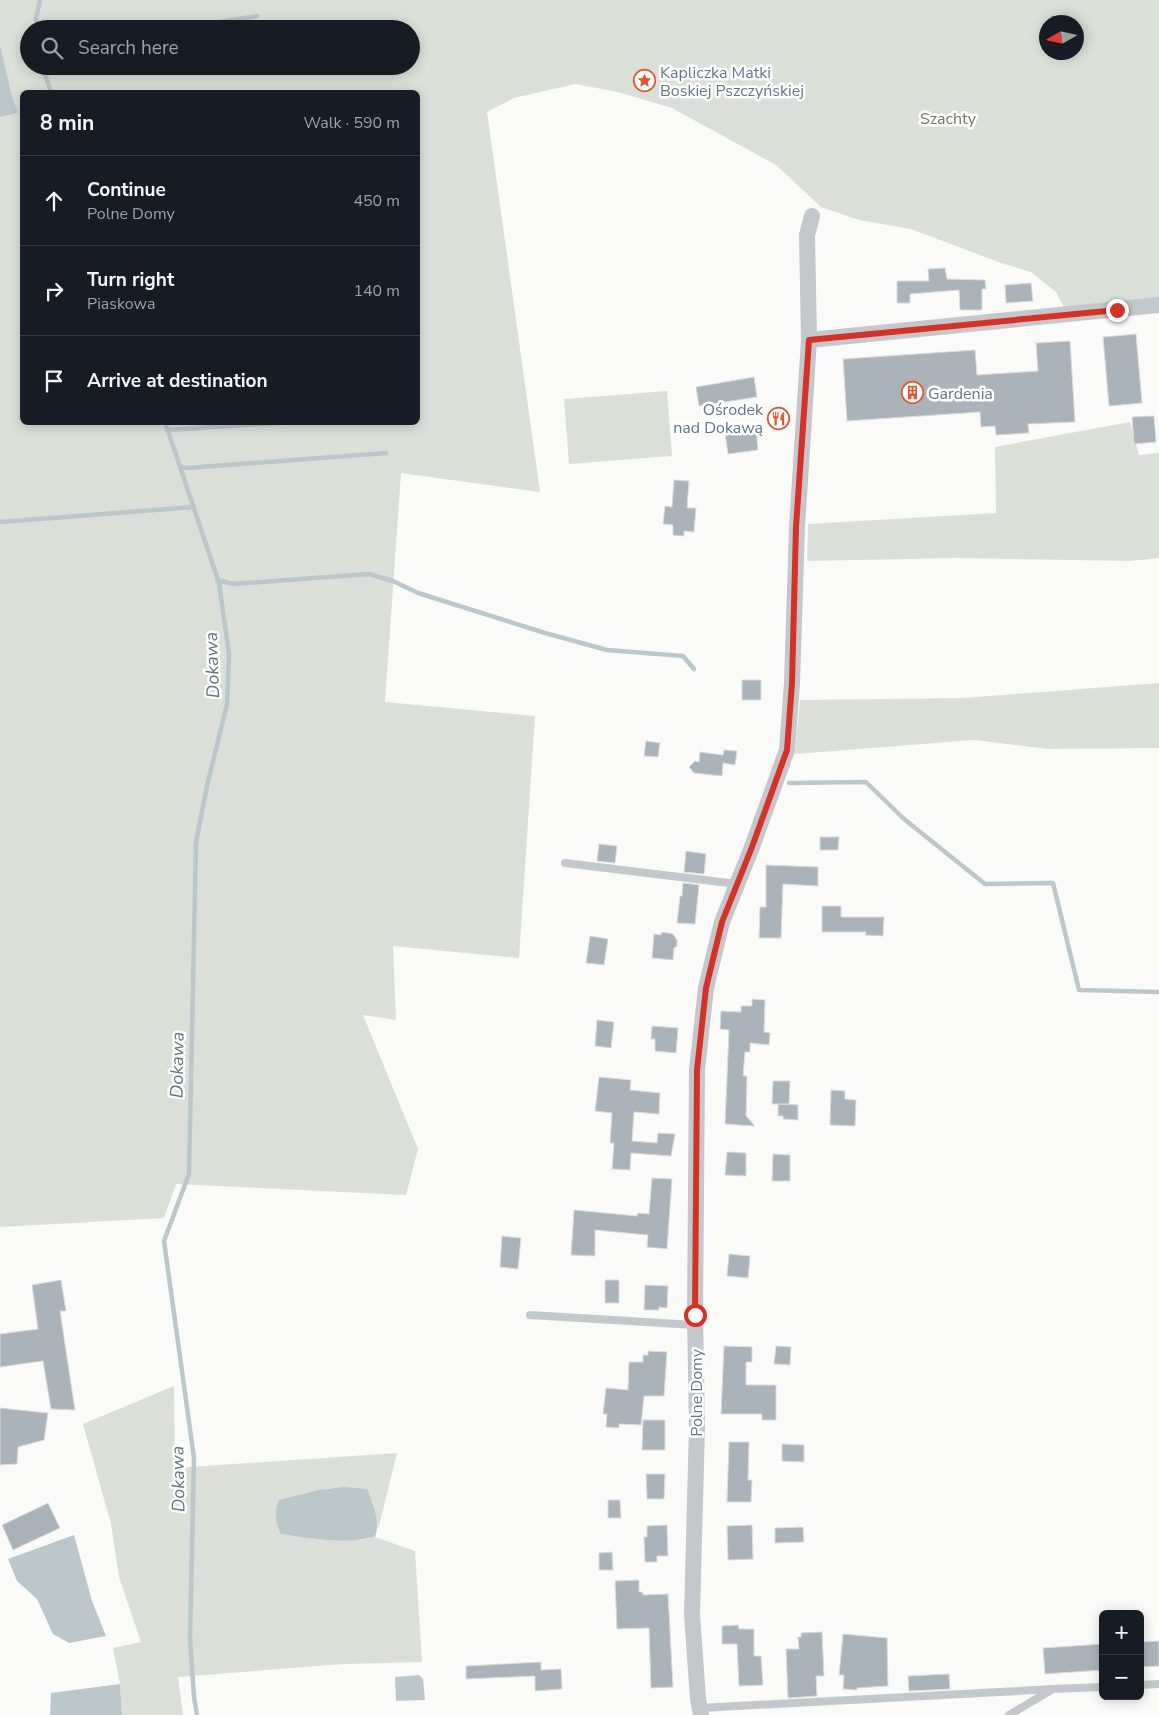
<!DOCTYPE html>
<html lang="en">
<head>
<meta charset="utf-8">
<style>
  :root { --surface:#171b24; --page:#242831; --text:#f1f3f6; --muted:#9ea1a6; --line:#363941 }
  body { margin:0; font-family:"Nunito Sans",sans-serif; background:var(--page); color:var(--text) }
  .controls { position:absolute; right:15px; bottom:15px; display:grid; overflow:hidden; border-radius:8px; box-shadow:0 2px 12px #0003 }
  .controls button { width:45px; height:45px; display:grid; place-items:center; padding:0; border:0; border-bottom:1px solid var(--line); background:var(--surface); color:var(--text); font:25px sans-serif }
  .compass { position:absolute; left:1039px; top:15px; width:45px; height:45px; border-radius:50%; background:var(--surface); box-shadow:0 2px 12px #0003; rotate:261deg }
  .stop { position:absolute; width:15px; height:15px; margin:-11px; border:4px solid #d93025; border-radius:50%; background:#fff }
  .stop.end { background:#d93025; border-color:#fff; box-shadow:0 1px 5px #0008 }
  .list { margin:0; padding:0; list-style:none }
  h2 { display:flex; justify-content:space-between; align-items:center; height:65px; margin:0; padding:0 20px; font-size:21px }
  h2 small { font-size:16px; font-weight:400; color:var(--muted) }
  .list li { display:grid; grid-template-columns:32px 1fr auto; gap:15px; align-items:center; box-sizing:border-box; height:90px; padding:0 20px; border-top:1px solid var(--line) }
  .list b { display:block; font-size:19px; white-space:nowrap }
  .list p { margin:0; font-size:16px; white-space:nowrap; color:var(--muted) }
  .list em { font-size:16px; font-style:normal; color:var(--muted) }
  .icon { flex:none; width:28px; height:28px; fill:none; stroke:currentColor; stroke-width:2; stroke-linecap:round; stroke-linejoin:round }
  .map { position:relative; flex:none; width:1159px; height:1715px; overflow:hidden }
  .search { position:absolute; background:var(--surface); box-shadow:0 2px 12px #0003; left:20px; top:20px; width:400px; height:55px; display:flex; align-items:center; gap:12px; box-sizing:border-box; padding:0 18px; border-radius:28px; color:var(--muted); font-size:19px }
  .panel { position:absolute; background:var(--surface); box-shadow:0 2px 12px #0003; left:20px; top:90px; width:400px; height:335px; border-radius:8px }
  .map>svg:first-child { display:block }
</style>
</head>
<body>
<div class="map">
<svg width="1159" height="1715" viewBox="0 0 1159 1715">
  <rect width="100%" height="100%" fill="#fafaf8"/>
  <path fill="#dadfd7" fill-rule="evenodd" d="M0,0H1159V307L1068,315L1056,292L1031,272L1001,263L911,229L859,220L821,207L776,165L672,108L618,92L575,84L514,98L487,112L540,492L401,473L385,702L535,716L519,958L393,946L396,1020L363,1015L418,1149L406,1195L176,1184L164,1218L0,1227V117L18,113L12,96L0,44ZM1046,22H1076V52H1046ZM29,29H411V66H29ZM22,92H418V422H22Z
    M667,391L672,456L569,464L564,399Z
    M1130,422L1139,455L1159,453V558L1130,561L954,558L807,561L808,524L996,513L995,447Z
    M1159,683V748L1049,749L974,740L795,754L800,700L963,698Z
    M174,1386L175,1468L397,1453L378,1530L376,1515L373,1502L331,1488L300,1494L281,1534L314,1539L362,1540L375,1537L415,1551L422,1662L344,1664L178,1677L183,1715H122L120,1684L113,1648L141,1642L119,1577L111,1524L83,1424Z"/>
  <path fill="#bbc7cb" d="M0,0V44L12,96L18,113L0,117Z
    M344,1487L367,1489C373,1504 381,1521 375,1537C345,1544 311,1539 281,1534C275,1522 274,1512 279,1500L318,1490Z
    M74,1535L92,1601L106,1636L69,1643L53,1634L37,1599L17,1581L8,1559Z
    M419,1675L423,1679L425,1700L396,1701L395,1677Z
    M120,1684L122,1715H50L51,1693Z"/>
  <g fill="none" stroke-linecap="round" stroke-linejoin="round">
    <path stroke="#bbc7cb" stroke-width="4.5" d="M37,29L36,18L40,0
      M175,29L257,16
      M42,66L51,92
      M165,422L219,583L229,654L227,704L207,786L196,842L189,1174L164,1241L194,1458L190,1639L194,1697L197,1715
      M168,430L293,422
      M180,467L187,468L386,453
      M0,522L194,507
      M217,580L233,584L369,574L393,581L418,593L545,633L607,650L683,656L694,669
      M789,783L866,782L904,819L985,884L1053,883L1079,990L1159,992"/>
  </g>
  <path fill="#aab3b9" stroke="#dcdcda" d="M945,268L947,279L985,280L986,289H982V310H960L959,290L910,294V303H897V281H929L928,269Z
    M1031,283L1033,301L1006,303L1005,285Z
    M1136,334L1142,403L1109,406L1103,337Z
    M1070,341L1075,422L1028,424L1029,433L996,435L995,426L981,427L980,412L847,421L843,359L975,350L977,375L1038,371L1036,343Z
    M754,377L757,397L699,406L696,387Z
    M1154,416L1156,442L1134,444L1132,417Z
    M756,429L758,450L728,454L725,433Z
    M674,480L689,481L687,508H696L694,532L684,531V536L673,535V525L663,524L665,506L672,507Z
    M742,680H761V700H742Z
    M646,741L660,743L658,757L644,756Z
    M724,750L737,751L735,765L723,763L722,776L694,773L689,767L695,761L699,762L700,752L723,755Z
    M820,837H839L838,850H820Z
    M599,844L617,846L615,863L597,861Z
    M686,851L706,854L704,874L684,872Z
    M766,865L818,867V886L783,884L781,938H759L760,907H766Z
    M683,883L699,885L695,924L677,923L680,896H682Z
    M822,906H841V917H884L883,936L865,935L866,932H822Z
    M662,932L673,934L677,940V946L674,948L673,960L652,958L654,934L661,935Z
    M590,936L608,939L604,965L586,963Z
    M752,999L765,1000L764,1032L770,1033L769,1045L750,1043V1052H745L743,1076H747L746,1116L755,1126L725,1124L729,1030L720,1029L721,1011L741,1012V1006H752Z
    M597,1020L614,1022L611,1048L595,1046Z
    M652,1026L678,1028L676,1053L655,1051V1039H651Z
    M599,1077L631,1080L630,1090L660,1093L659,1114L634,1112L632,1141L657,1143L658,1133L675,1134L671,1156L631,1153L630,1170L612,1169L614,1143H610L612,1113L595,1111Z
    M773,1081H790L789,1104H772Z
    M831,1090L845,1091V1099L856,1100L855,1126L830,1125Z
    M778,1104L798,1105V1120L783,1119V1116H778Z
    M727,1152L746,1153V1176L725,1175Z
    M773,1154L790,1155V1181H772Z
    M652,1178L672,1179L667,1249L647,1247L648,1235L595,1230V1256L571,1255L574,1210L637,1216L638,1213L649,1214Z
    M502,1236L521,1238L518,1269L500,1267Z
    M729,1254L750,1256L748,1278L727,1276Z
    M61,1280L66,1311H60L75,1410L51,1409L43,1361L0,1367V1334L38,1329L32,1285Z
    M605,1280H619V1303H605Z
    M645,1285L668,1286L667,1308L659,1307V1310H644Z
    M724,1346L752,1347V1362H746V1385H776V1420H762V1414H721Z
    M776,1346L791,1347L790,1365L774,1364Z
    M648,1351L667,1352L664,1396H644L641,1425L619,1424V1428L606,1427L607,1414H603L606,1388L628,1390L629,1362H643V1355H648Z
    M0,1408L48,1413L44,1440L18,1447L17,1464L0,1465Z
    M643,1420H665V1450H642Z
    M729,1442H749L748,1480H752L751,1502H727Z
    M782,1444L804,1445V1462L782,1461Z
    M646,1474H665L664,1499H647Z
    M608,1500H620L621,1518H608Z
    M48,1503L60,1528L13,1550L2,1525Z
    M667,1525L668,1556H657V1562H645L644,1537H647V1526Z
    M752,1525L753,1559L728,1560L727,1526Z
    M803,1527L804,1542L775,1543V1528Z
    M612,1552L613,1570H599V1553Z
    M639,1580V1592H642L643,1595L668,1594L673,1687L651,1688L649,1628L617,1629L615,1581Z
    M738,1625L739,1629H754V1656H761L763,1685L739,1686L737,1644H722V1626Z
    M822,1632L824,1676H816L817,1696L788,1698L786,1649H799L798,1637H801V1633Z
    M843,1634L887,1638L888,1686L857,1688V1690L843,1689L844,1675H839Z
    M1159,1641V1666L1140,1667V1642Z
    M1103,1644V1670L1045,1674L1043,1648Z
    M541,1662V1670L561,1669L562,1689L535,1691V1676L466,1679V1666Z
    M949,1674L950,1689L909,1691L908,1676Z"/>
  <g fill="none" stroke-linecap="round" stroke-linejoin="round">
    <path stroke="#c3c8cc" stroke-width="8" d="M565,863L737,884
      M530,1315L695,1325
      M1140,1685L1159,1684
      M700,1708L1053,1689
      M1009,1715L1053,1689L1103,1687"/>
    <path stroke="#c3c8cc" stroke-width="16" d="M809,340L1159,305
      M701,1715L698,1699L692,1614L697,1426L695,1315L697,1070L706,988L722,922L752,847L787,750L792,683L797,527L809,340L807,235L812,216"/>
  </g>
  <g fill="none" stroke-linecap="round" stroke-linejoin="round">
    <path stroke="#d93025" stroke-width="6" d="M695,1315L697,1070L706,988L722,922L752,847L787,750L792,683L796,527L809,340L1117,310"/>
  </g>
  <defs>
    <symbol id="sight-ring" viewBox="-11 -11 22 22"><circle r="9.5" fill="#fff" stroke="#e4572e" stroke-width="1.5"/><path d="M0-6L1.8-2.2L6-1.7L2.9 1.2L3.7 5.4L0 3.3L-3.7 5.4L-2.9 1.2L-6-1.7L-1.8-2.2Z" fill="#e4572e"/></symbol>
    <symbol id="building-ring" viewBox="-11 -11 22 22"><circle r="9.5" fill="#fff" stroke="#e4572e" stroke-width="1.5"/><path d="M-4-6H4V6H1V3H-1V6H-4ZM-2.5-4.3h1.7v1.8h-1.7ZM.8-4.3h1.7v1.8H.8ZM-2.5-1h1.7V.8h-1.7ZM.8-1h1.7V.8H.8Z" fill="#e4572e"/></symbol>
    <symbol id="restaurant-ring" viewBox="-11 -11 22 22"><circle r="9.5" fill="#fff" stroke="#e4572e" stroke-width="1.5"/><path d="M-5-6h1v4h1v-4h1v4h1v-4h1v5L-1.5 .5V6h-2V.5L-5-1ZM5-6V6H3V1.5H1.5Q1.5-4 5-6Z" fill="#e4572e"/></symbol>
  </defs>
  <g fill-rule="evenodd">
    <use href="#sight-ring" x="632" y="68" width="25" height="25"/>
    <use href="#building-ring" x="900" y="380" width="25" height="25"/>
    <use href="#restaurant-ring" x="766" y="406" width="25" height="25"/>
  </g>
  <g text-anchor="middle" stroke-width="5" stroke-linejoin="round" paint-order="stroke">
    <g font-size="16" fill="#657683" stroke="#fff" text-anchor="start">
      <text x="660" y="78">Kapliczka Matki<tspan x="660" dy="18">Boskiej Pszczyńskiej</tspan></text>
      <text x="928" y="399">Gardenia</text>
      <text x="763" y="415" text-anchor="end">Ośrodek<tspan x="763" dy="18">nad Dokawą</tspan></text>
    </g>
    <g font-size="16" fill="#687a64" stroke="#fff">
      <text x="948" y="124">Szachty</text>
    </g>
    <g font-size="16" fill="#657683" stroke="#fff">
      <text transform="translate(696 1393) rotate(-90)" y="6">Polne Domy</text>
    </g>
    <g font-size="18" font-style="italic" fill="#60757c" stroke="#fff">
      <text transform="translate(212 665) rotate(-92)" y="6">Dokawa</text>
      <text transform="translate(177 1065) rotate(-89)" y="6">Dokawa</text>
      <text transform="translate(178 1479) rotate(-91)" y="6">Dokawa</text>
    </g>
  </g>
</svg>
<div class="controls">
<button>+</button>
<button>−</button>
</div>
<svg class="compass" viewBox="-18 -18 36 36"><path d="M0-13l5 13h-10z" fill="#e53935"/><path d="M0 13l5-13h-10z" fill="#9ea1a6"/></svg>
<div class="stop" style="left:695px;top:1315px"></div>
<div class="stop end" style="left:1117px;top:310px"></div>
<div class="search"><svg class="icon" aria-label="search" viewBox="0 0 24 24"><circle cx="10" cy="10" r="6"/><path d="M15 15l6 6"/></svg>Search here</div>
<section class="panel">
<h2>8 min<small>Walk · 590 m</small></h2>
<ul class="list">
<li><svg class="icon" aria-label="ahead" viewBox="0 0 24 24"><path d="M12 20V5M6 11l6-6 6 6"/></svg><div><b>Continue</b><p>Polne Domy</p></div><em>450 m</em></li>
<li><svg class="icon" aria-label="right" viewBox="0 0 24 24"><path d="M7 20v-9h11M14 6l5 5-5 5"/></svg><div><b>Turn right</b><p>Piaskowa</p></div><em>140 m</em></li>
<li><svg class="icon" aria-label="arrive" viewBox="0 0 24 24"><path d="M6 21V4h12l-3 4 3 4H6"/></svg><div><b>Arrive at destination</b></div></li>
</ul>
</section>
</div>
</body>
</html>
